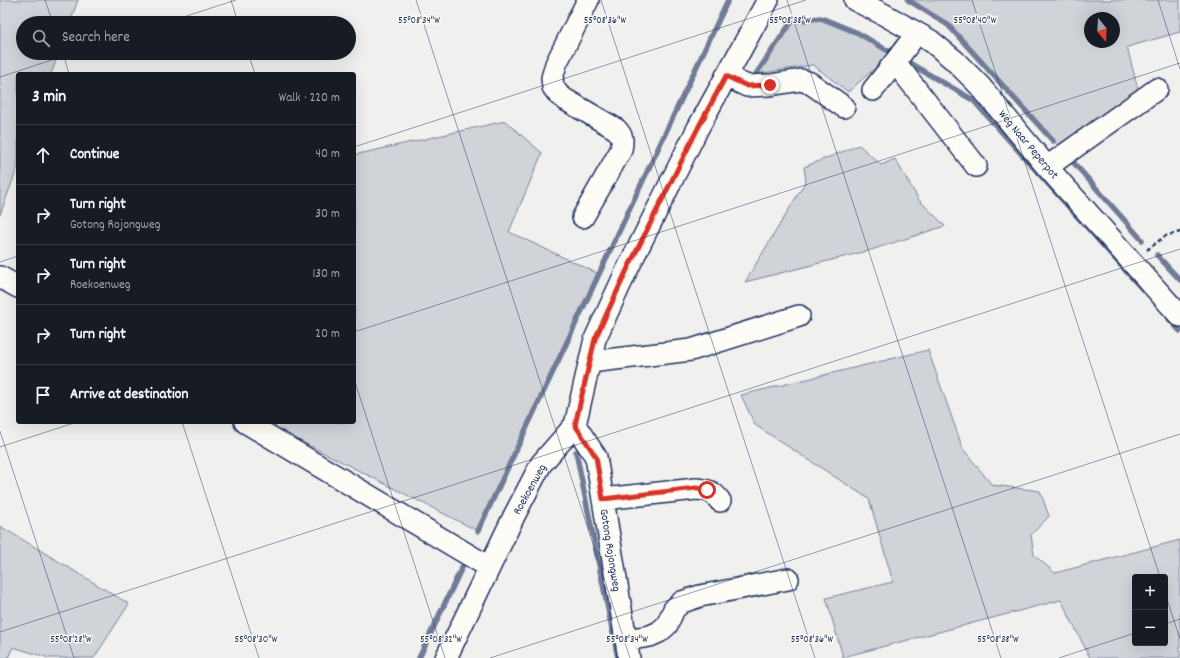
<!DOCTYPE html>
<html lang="en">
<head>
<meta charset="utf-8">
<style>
  :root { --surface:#171b24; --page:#20242c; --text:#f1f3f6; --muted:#9ea1a6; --line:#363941 }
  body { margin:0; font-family:Dekko,sans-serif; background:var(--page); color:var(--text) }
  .controls { position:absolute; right:12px; bottom:12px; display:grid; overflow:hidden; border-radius:4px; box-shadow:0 4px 16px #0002 }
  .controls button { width:36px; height:36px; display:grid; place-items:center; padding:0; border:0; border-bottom:1px solid var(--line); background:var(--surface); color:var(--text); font:20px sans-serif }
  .compass { position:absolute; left:1084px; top:12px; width:36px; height:36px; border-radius:50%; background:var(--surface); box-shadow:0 4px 16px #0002; rotate:162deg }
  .stop { position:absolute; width:12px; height:12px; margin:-9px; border:3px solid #d93025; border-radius:50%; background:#fff }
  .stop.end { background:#d93025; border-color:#fff; box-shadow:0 1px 4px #0008 }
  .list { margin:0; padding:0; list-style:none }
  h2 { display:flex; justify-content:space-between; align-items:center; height:52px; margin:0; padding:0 16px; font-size:17px }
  h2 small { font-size:13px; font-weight:400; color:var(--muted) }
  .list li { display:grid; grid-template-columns:26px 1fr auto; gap:12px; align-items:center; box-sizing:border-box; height:60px; padding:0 16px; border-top:1px solid var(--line) }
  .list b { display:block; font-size:15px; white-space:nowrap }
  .list p { margin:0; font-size:13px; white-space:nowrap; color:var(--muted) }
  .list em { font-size:13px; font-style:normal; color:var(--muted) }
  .icon { flex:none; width:22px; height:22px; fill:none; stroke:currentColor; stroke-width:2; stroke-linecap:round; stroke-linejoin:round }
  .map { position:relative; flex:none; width:1180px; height:658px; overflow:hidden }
  .search { position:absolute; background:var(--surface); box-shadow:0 4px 16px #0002; left:16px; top:16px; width:340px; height:44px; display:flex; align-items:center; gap:10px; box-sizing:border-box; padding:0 14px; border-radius:22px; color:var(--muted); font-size:15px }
  .panel { position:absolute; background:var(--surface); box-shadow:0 4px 16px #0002; left:16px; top:72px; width:340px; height:352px; border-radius:4px }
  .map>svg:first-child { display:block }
</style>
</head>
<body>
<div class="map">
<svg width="1180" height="658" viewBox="0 0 1180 658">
  <rect width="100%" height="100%" fill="#f0f0ee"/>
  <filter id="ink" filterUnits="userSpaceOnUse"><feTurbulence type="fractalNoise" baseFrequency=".025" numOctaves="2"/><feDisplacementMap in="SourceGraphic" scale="8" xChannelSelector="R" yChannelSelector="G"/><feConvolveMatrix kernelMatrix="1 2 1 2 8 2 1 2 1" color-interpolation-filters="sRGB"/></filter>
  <g filter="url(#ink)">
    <path fill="#d0d3d8" stroke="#76819b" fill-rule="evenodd" d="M0,0H78L70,23H23V53H59L51,74H18V166L0,215Z
      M908,0H1180V32L1127,47L1139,93L1059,147L948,25ZM1090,18H1114V42H1090Z
      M821,18L858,33L892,53L848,92L813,65L756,74L792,21Z
      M505,121L542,153L509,232L599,274L478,531L263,422H354V155Z
      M859,145L881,165L895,159L919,200L945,226L871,250L745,282L806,181L804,167Z
      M928,350L963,449L992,485L1040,491L1049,516L1031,535L1034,555L1055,573L1180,540V658H1090L1061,600L843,657L826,598L893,582L869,499L755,425L741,395ZM1135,577H1165V643H1135Z
      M0,526L129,604L94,658H49L13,647L8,658H0Z"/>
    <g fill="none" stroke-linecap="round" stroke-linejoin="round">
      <path stroke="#6f7b97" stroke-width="5.5" d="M908,0L948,25L1053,141
        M904,60L973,100L1143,290
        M756,74L792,21L821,18L858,33L895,55
        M1073,162L1142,240
        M1157,255L1180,280
        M1169,319L1180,331
        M576,452L618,658
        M478,531L728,0
        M419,658L462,567"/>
      <defs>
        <path id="minor" d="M855,0L883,14L931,41L954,60L980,86L1047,167L1180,316
          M917,33L895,62L976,166
          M726,76L747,86L770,85L801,80L810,83L844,107
          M873,90L895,62
          M1047,167L1157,89
          M583,217L621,150C623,140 623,136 616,129L566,100L559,95L553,87L552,78L556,64L588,0
          M0,277L18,287
          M590,362L691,350L799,316
          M245,422L489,567
          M575,425L596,457L629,658
          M603,499L696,489C708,490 713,491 720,501
          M626,640L650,636L659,632L667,625L674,609L682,602L700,596L788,579
          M446,658L514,516L541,464L575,425L595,339L626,272L698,128L768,0"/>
      </defs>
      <use href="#minor" stroke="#1b2f5e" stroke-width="24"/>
      <path stroke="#1b2f5e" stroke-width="2.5" stroke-dasharray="4 3" stroke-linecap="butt" d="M1147,250L1165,236L1180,232"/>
      <use href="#minor" stroke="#fdfcf7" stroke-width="21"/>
    </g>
  </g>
  <g fill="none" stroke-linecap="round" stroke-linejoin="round" filter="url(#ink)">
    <path stroke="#d93025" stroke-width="5" d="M707,490L696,488L603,499L596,457L575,425L595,339L626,272L698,128L726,76L747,86L770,85"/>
  </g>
  <path fill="none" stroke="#1b2f5e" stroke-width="1" stroke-opacity="0.45" d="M45,0L53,23M231,0L238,23M416,0L630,658M601,0L815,658M787,0L1001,658M972,0L1160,577M1158,0L1180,69M165,23L236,0M63,53L69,74M248,53L255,74M0,77L73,53M354,147L806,0M0,262L18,256M354,332L1180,63M354,379L445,658M182,422L259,658M0,431L74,658M0,447L77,422M1165,593L1180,639M1165,624L1180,619M0,632L1180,249M490,658L1180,434M1059,658L1135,633"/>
  <g text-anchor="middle" stroke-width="3" stroke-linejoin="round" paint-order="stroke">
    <g font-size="12" fill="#1b2f5e" stroke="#fdfcf7">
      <text transform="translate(1029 144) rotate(50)" y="4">Weg Naar Peperpot</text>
      <text transform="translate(529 489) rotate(-61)" y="4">Roekoenweg</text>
      <text transform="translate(611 550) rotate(81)" y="4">Gotong Rojongweg</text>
    </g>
  </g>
  <g font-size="10" text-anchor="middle" fill="#1b2f5e" stroke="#fdfcf7" stroke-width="3" stroke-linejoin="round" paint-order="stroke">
    <text x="419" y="23">55°08'34"W</text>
    <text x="605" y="23">55°08'36"W</text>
    <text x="790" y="23">55°08'38"W</text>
    <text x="975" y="23">55°08'40"W</text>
    <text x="71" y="642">55°08'28"W</text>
    <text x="256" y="642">55°08'30"W</text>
    <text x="441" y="642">55°08'32"W</text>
    <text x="627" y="642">55°08'34"W</text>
    <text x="812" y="642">55°08'36"W</text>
    <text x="998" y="642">55°08'38"W</text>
  </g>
</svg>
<div class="controls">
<button>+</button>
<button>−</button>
</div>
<svg class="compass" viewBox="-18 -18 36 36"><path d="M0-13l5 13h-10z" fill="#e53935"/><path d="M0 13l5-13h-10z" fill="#9ea1a6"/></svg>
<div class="stop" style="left:707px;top:490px"></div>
<div class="stop end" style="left:770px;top:85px"></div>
<div class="search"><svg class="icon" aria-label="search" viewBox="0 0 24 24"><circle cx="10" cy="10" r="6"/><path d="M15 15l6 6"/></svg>Search here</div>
<section class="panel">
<h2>3 min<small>Walk · 220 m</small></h2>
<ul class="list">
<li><svg class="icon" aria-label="ahead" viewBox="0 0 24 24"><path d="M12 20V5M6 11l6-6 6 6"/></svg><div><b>Continue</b></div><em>40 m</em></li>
<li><svg class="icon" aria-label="right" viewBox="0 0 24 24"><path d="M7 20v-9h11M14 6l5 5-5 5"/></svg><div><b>Turn right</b><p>Gotong Rojongweg</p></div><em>30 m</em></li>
<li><svg class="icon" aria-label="right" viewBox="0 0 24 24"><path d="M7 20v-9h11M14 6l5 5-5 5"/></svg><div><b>Turn right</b><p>Roekoenweg</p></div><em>130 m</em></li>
<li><svg class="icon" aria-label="right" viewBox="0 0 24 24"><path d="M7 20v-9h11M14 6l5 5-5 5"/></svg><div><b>Turn right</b></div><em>20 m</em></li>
<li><svg class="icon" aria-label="arrive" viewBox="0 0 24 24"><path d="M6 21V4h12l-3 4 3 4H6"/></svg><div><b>Arrive at destination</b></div></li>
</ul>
</section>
</div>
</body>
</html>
